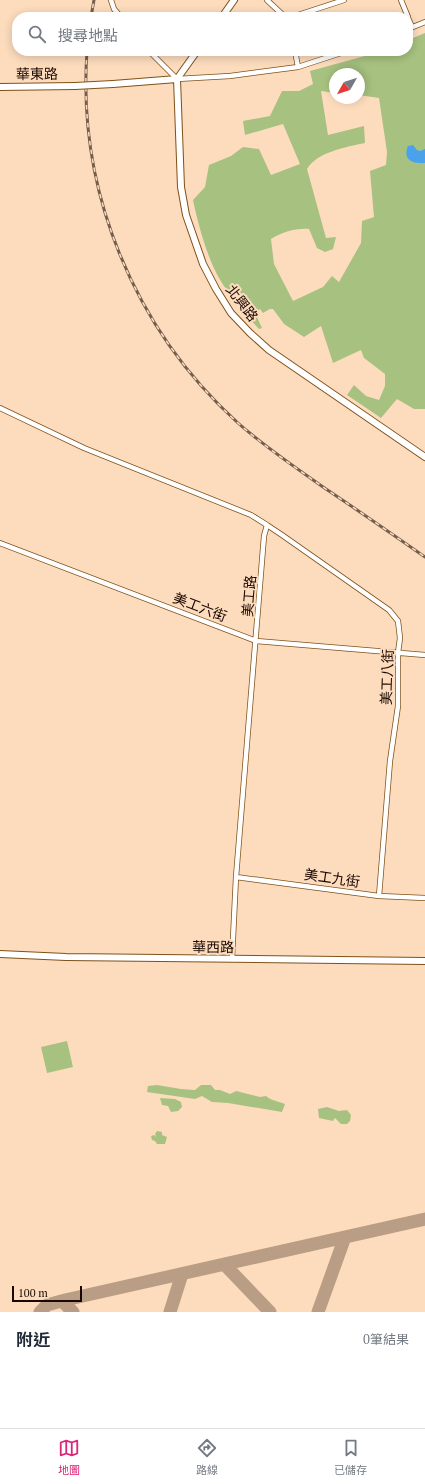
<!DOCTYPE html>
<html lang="zh-TW">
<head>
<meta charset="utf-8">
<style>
  :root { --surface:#fff; --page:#f2f2f3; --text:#1f2937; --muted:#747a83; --line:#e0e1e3; --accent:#db2777 }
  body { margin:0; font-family:"PT Serif","Noto Sans TC",serif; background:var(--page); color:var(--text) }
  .compass { position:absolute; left:329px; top:68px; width:36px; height:36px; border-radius:50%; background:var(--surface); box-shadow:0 2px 10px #0003; rotate:231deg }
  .scale { position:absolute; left:12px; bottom:10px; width:70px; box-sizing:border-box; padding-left:4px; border:2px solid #190700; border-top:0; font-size:11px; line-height:14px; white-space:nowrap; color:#190700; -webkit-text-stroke:3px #fddcbd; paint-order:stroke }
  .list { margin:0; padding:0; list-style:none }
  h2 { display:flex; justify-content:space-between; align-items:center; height:52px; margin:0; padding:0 16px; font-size:17px }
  h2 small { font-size:13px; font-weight:400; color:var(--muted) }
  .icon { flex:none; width:22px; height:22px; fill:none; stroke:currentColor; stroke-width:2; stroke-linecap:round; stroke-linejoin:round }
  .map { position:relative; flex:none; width:425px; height:1312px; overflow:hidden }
  .search { position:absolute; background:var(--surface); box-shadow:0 2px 10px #0003; left:12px; right:12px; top:12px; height:44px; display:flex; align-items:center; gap:10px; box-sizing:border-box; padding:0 14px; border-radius:16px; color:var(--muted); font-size:15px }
  .sheet { height:116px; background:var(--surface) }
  nav { display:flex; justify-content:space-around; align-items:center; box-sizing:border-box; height:56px; border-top:1px solid var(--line); background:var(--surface); font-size:11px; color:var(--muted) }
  nav a { display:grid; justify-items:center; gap:2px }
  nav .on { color:var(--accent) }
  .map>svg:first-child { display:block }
</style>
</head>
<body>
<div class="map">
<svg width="425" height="1312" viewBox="0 0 425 1312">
  <rect width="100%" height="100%" fill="#fddcbd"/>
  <path fill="#a7c280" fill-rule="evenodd" d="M425,33V409H414L397,399L381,418L347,395L354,385L366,396L379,400L385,386V374L364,358L361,350L333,363L321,326L304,337L284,324L273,309H270L263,313L260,309L255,313L262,328L259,329C244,313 230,297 219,278C207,257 198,224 193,200L205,187L209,165L231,156L243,147L259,149L271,175L300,164L283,124L245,135L243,121L270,116L282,91H299L313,84L310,71L383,51H408V40ZM335,74H359V95L379,98L387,152L386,165L370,171L374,217L362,221L361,243L339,282L332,276L323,287L293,301L274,264L271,239C282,232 296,228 309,229L317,248L325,252L333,249L336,237L326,238L307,169C317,152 346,147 365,143L364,126L328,135L321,91L335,93Z
    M67,1041L73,1067L47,1073L41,1047Z
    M157,1085L181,1089L195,1090L201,1085H211L215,1090H220L230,1094L236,1091L260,1097L266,1096C272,1101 278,1101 285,1104L282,1112L228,1103L212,1102L202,1096L195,1099L147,1092L148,1086Z
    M160,1098L175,1099L181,1102L182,1107L178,1111L171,1112L168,1106L162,1105Z
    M327,1107L339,1111L347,1110L351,1115L350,1121L347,1124H341L335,1118L333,1121L319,1118L318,1109Z
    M157,1131L162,1132V1135L167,1137L165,1144H157L155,1141L152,1140L151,1136L154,1135L156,1137L155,1134Z"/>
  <path fill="#49a2eb" d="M413,145L417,150L420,151L425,149V163C413,164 402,160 408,146Z"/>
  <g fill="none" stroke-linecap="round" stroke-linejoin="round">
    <path stroke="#ba9d85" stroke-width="13" d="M224,1264L270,1312
      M62,1301L73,1312
      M40,1312L47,1305L65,1300L425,1219
      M170,1312L182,1274
      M318,1312L345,1237"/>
    <defs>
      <path id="street" d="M111,0L114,9L121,17
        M267,0L285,17
        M401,0L408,17
        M292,17L344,0
        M408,18L412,27
        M408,29L425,22
        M149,51L177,79L230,76L298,67L347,51
        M295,51L298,67
        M0,408L84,448L251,515L267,525L264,536L236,877L232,959
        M267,525L282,535L389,610L398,621L400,638L398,653V706L390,761L379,896
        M0,543L256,641L425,655
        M236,877L379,896L425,898"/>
      <path id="secondary" d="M222,17L234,0
        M177,79L181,187L186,215L203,264L216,289L231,313L250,333L269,350L425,457
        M177,79L197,51
        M113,84L177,79
        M0,87L75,86
        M0,954L66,957L425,961"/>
    </defs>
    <use href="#street" stroke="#7f511a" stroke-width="6"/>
    <use href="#secondary" stroke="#7f511a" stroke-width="8"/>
    <use href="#street" stroke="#fff" stroke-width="4.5"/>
    <use href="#secondary" stroke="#fff" stroke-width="6"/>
    <defs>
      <path id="rail" d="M91,17L94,0
        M87,51C77,191 134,329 238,423C265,447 296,468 326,489C359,511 392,534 425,557"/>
    </defs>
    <use href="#rail" stroke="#765e4d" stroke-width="3"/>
    <use href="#rail" stroke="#fddcbd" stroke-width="1.5" stroke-dasharray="4.5" stroke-linecap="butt"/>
    <defs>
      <path id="secondary-bridge" d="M75,86L113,84"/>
    </defs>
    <use href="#secondary-bridge" stroke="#7f511a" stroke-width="8" stroke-linecap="butt"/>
    <use href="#secondary-bridge" stroke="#fff" stroke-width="6"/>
  </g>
  <g text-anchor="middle" stroke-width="4" stroke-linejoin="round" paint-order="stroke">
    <g font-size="14" fill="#190700" stroke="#fddcbd">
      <text transform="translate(37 74) rotate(-1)" y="5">華東路</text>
      <text transform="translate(242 303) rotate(52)" y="5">北興路</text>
      <text transform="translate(249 596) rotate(-85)" y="5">美工路</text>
      <text transform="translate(200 607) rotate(21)" y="5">美工六街</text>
      <text transform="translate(387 677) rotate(-88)" y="5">美工八街</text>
      <text transform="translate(332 878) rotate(8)" y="5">美工九街</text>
      <text transform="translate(213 947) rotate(1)" y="5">華西路</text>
    </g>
  </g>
</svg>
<svg class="compass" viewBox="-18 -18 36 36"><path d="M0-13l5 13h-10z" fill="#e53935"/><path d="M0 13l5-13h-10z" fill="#747a83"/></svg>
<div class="scale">100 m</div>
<div class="search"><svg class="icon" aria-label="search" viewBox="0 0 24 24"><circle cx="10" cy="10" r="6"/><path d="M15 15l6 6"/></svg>搜尋地點</div>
</div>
<section class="sheet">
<h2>附近<small>0筆結果</small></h2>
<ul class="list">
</ul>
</section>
<nav>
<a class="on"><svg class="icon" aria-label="map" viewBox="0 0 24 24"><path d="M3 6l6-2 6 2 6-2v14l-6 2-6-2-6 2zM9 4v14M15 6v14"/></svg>地圖</a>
<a><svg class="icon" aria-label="directions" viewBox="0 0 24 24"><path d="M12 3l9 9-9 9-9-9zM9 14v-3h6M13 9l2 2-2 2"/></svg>路線</a>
<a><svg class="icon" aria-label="saved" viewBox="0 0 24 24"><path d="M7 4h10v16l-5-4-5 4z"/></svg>已儲存</a>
</nav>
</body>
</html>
